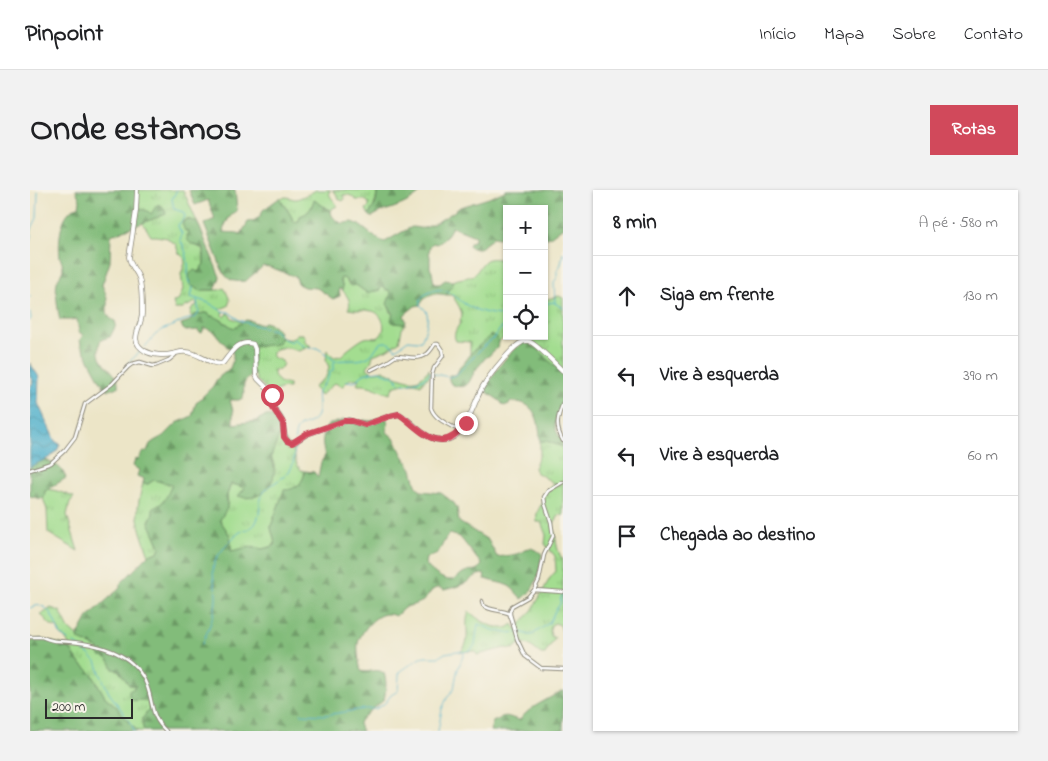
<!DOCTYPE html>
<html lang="pt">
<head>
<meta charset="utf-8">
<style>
  :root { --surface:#fff; --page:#f2f2f2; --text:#202124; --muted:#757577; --line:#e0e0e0; --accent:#d1495b }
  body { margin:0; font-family:"Indie Flower",sans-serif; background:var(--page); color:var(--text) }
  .controls { position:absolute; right:15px; top:15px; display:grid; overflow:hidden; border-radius:0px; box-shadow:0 1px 4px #0004 }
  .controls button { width:45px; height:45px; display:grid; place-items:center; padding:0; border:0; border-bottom:1px solid var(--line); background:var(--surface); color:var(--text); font:25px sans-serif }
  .scale { position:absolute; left:15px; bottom:12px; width:88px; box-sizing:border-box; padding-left:5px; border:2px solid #2b2b2b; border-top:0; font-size:14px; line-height:18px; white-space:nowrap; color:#2b2b2b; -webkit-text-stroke:4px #f7f3e8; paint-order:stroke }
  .stop { position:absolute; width:15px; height:15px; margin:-11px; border:4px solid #d1495b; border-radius:50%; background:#fff }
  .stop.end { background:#d1495b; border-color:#fff; box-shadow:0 1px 5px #0008 }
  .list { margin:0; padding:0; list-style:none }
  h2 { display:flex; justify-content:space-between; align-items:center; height:65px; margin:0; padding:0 20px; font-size:21px }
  h2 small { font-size:16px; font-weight:400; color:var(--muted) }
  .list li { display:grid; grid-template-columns:32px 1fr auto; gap:15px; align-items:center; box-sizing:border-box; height:80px; padding:0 20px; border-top:1px solid var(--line) }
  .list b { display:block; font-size:19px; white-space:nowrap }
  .list em { font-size:16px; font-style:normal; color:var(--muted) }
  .icon { flex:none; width:28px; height:28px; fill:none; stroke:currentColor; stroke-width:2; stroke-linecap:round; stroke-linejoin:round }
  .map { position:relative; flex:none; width:533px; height:541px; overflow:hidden; border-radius:0px }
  header { display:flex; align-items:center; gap:30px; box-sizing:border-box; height:70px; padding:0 25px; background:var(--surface); border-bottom:1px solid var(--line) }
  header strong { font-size:24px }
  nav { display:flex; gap:28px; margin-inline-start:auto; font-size:18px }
  .intro { display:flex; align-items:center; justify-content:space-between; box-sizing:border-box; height:120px; padding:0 30px }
  h1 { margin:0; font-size:35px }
  .button { padding:12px 22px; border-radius:0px; background:var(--accent); color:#fff; font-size:18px; font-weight:700 }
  main { display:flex; gap:30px; padding:0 30px }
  aside { flex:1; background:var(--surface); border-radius:0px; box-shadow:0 1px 4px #0004 }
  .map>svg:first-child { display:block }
</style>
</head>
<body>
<header>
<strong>Pinpoint</strong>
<nav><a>Início</a><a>Mapa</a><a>Sobre</a><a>Contato</a></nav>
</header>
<div class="intro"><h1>Onde estamos</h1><a class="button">Rotas</a></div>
<main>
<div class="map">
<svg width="533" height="541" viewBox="0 0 533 541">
  <defs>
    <pattern id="grass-tufts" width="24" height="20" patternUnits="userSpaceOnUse" patternTransform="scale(1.25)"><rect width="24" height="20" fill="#a3dd90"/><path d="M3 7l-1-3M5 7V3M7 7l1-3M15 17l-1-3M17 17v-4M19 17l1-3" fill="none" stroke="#8cbe7c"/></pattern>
    <pattern id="forest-firs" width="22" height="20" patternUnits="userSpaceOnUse" patternTransform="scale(1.25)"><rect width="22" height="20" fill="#82bc7a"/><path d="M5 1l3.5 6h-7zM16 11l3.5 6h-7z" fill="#6b9964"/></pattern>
    <pattern id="water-waves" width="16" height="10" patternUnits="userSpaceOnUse" patternTransform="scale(1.25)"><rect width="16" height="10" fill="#4cafcb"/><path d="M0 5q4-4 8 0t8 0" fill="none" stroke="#3f8fa5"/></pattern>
  </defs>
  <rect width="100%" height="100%" fill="#f7f3e8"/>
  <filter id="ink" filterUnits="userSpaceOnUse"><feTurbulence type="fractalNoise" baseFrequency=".02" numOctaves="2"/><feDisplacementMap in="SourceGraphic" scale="10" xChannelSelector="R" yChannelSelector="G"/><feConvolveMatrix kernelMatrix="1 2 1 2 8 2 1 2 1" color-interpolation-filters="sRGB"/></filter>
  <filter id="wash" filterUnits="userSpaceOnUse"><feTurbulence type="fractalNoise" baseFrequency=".0096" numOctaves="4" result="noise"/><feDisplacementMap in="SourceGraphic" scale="20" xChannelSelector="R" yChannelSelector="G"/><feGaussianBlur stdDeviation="1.12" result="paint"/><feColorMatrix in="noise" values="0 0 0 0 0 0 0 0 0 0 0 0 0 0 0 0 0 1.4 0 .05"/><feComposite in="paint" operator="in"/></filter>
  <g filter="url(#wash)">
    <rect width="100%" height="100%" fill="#ece5c7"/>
    <path fill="url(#grass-tufts)" stroke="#67845e" d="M107,0H153L167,32L157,29L153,31L152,33L158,41L160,53L173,59L174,74L168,82L175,100H189L194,98L195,99L200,110L198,116L190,119L193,122L192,125L195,127L198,123L202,128L213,133L209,134L204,138C199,136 197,133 193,131C188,127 180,126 174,123L164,125L161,127L160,124L162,118L167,115L166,112L155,117L153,119H145L143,112L148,111L153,99L151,84L155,73L154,68L148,62L146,54L139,50L138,48L126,46H121C118,42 116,36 112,33L135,24L131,15L128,16L121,24L108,18L109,13Z
      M286,0H301L299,2C300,9 305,10 307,16L303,18L301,21L284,10C281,19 279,23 270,26L269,31L264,32L260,24L249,8L257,7L264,9H267L279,4Z
      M302,0H347C347,8 344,17 340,25L338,24L336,19L339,17V13L335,10H326C322,6 319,4 313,5L315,9L313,11L308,9L306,3Z
      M476,56H477V146L473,148L469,152L461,145L440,165V152L426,151C422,144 427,138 431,132L430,130L432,127C432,119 426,112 422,105H417C418,99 423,97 423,91C429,88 436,88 442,86C449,82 451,71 459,69C462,68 467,69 471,69Z
      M311,88H315L318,94L326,95L337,103L344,101H348L350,97L355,96L361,103L359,118L367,133L375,134L372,139L369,152L356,160L343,165L341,172L337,177C341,184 348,182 353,180C361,184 378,192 386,190C390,189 396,183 399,179L400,186L393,191L391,195C381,191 373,194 363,197L360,204C349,201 341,194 328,195L327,194L329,189C319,188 320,189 313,196H311L305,193L290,206L284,197C292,188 296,192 299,177L296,171L297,160L304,167L311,166C314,162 331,149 335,148C341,146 346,150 350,146C358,138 352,123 342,121C334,119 326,121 318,119C322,113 318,106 312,100L313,97L310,90Z
      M529,106L533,108V183L519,171L509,160L492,153L489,146H514V110Z
      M267,144H272L275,146C274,151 276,153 281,156L269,161L254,157L247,159L242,162V167L252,171L253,174L250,179L244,180V185C247,191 252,195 259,194V198H253L240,203L229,192L227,191L224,182L221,180L223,173V157L245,154L250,149V147C258,150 261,151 267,144Z
      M250,240L253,248L263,259L267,275L271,280L275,281C274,292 266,300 254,301L241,336C241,343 246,349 244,356L232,359L201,361C202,343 199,345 190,330L198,313L197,305L201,294H203L215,298L209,305L244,281V274L241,267Z
      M510,251H516L533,257V326L530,324L524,333L523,336C527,348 525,359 533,370V422L531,425L533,426V444L530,435L525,433L521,435L520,440L521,446L525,448L515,464H511L499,455L491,452L484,459L475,458L447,465L445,461L430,462C443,452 433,435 439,421C446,429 465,440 476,438C478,438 482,435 483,434L486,439L489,436L503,419L520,388L526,381L525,366L515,354L516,345L511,332H507C506,324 507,322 511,315C517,304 511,303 525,294L506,282L504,278L510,264Z
      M124,289L142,295L137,307L132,313L128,316L123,323L119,331L130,357L128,362L119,365C114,351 106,333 108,317C109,309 111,301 113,293L118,294Z
      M18,299L27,301L44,307L40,312L37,325L48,361L18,343L17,320L13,308L15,301Z
      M21,418L30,421L39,439L48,447L49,450L68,458L69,464L79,469L83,479L89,480L90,483L105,496L104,498L105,511L111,509L118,511L119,521L112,532L114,541H108L92,525L86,516L75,507L62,484L57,479L48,472L41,460L39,458C38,446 29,448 28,438C17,435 19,431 11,425Z"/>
    <path fill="url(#forest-firs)" stroke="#567452" fill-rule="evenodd" d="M46,0H107L108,18L118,21L121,24L126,16H130V14L135,20L136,24L81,45L80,72L72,95C74,100 77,105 77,110C78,121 74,126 85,131L86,135L80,147L73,149L70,151C69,156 68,163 70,167C75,177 90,185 88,197L79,200L73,196V194L70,190L51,155L50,150L53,145L49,142L47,129L41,130H30C28,125 25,97 27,92C28,87 33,83 33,78C33,74 31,71 30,67C28,52 30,19 49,17L50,10Z
      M159,0H205L207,21C201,24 194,34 193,42C199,43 207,42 211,44L218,32L223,31L230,27L233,20L248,9L249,8L260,24L264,32L269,31L270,26C279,23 281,19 284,10L301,21C301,28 308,31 313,34C314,33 320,32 322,32C331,33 343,49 355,52C358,50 379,38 382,37C386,37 390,39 394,38C400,37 426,21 430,17L459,8L477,0H533V37L520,47L514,49V19H477V43L469,48L463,47L458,52L456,53C451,59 446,61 439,56L440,53L445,50V46L422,37L416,47L407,54L403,53L400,56L399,62L400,67V78L402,82L404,94H410L415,90L423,91C423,97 418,99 417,105C404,103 398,102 390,115L385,116L374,125L376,131L375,134L363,133L361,130L363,123L357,114L361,103L359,100H356L355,97H351L350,100L344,101L337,103L326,95L321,96L315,89L311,88L310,90L313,97L312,100L309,98L310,106L303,109L300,107L296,104L287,98L274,97L268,94L266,87L240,77L233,76C228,82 221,85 216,91C206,92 199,92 193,82L174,34L185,29L178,10L165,15Z
      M347,0H393C382,12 367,17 351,22C348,23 344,26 341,27L338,24H340C341,19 343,19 345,15C347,11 347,4 347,0Z
      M157,29L167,32L170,38L190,87L185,100H175L171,101L160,95L159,85L164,80L168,82L174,74V59C164,53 154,56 158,41H155L152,33Z
      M174,123H178L180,126C190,127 195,134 204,138L216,130C222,130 225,134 231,134L234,132C244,134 252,140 249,152L245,154L223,157V173L221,180L224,182C222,187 218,187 215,192C212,197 215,203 213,208L209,210H200L203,221V234L227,231C233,225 240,225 248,227C255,239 245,254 241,267C252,290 233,314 208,306L215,298C210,297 206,294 201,294L197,305V318L190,330C198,344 202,343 201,361C212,359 221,355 232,359L244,356C246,348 241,343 241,336L254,300C266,300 274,292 275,281L284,282L288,287L291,272L295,266C291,251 292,248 298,234H301L313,230L328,232L334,230L341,231L355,226L358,232L357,242L365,249L372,264L382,279L386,295L391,301L411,303L424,313L427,318L429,332L458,350L467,367L482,365L490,363L498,358H501L512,363C510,380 507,399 492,409L490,407C487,404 483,398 479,396C471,392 462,392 455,389L454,384C445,384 442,390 435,393C428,397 421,398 414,400C411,399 410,397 407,398C400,399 398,408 393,411C387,415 379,415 374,418C371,420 369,424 365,426C363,425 360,424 358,424C345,423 331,442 328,453C327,459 329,475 331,481C340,484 344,477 354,483C357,492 356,500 354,510C349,514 330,528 329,533C329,535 331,539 332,541H114C111,530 111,529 119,520L118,511C110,509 107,511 101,510L99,505V501L104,498L105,496L99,495L89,480L83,479C80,472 79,466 70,466L68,458L49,450L48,445L58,427L90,398V394L119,365L128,362L130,357L129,354L119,332L123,323V318C136,313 136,306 142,295L124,290L118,294L113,293L114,289L107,286L109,280L103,276L105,270L109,269L112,263L117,261L120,254L124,251L135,245L147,233L162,226L166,213L183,196L187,189L200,178L203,170V163L184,142L176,138H174L172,143L169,142L168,140L156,141L153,139L151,134L160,131L164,125ZM420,344L430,347L452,375C444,384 443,378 435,382C430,384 426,390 421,390C413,391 399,380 395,373L396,368C400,366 405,365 408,362C413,356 414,348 420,344Z
      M461,145L466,146L467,147V149L469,152L468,158C462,160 461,166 455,168C452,173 448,176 445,181C438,193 438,201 421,194L419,190V185H425L427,183L431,175L434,173L443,161Z
      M497,152L509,160L519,171L533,183C533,192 533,203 532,211C530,219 526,226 525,234C525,243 533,249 533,257L516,251H510C510,231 505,210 481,212L479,214L474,216L470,211L454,200C462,187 482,154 497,152Z
      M16,270C26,275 32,277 36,288L15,301L14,308L10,309L0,306V277L10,271Z
      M10,449L35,455L41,460L48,472L57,479L62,484L75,507L86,516L92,525L108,541H0V452Z
      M533,500V541H460L462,534L464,530H468C475,522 481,529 490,530C498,517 520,509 533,500Z"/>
    <path fill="url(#water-waves)" stroke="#3c6d7b" d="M0,173L9,187L8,213L25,251L30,254C26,269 11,270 0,277V198L3,192L0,186Z"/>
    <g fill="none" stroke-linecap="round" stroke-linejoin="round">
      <path stroke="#4cafcb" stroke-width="1" d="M147,0L142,9L144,19L153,22L155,26C154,31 149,31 148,36L152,44L150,50C155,58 157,65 158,74C159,85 155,89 163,98L161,107L179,113L192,121L199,122L209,130L223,135L244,140L254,149L261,152L264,149L275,157L287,158L292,161L305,171
        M0,51L2,38L7,28L8,2
        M0,106V107
        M525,113L524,92L527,88V81L531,74L533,63
        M514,114L523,112L533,118
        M0,122L1,128L0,131
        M114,158L125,145L134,139L143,136L152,131L166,127L169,122L167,110
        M306,171C316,169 329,172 338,167C346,163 346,151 356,152C360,152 363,157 366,159L378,150L388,151L391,150C395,144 400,127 396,121C394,118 392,117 390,115C390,108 392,106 398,103C417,92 426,111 442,118C454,123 464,125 477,125
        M96,178L98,173L111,161
        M316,191L324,192L334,184L341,182L349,181L362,186L367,188L369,193L372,194H377L393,189L400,183L419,187L426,185L453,157L464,148L470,139L477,134
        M265,250C264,229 281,239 287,225C290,217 286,208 288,201L297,190L300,182L303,180V175L305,172
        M0,418C18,408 24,430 29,442C31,446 35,448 38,450
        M44,453L56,462L66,471L70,483L79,503L101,533L104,541
        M172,454C178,440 185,425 186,410C187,395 179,383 186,369C190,362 205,344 212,341C217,339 221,339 225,334C228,330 230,321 230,316C230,311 229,309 232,305C239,293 255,289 260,280C265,273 264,262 265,254
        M271,524L295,525L334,519H345L351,516L356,512L361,505L368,501L369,484L371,481L390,468L395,467H409L415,463L428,461L434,462L441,460L445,455L448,434L463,440L476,443L491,442L499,445H502L519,433L525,421L530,414L531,407L533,404
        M408,541L412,519L417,508L424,499L427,482L434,463"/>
    </g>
  </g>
  <g filter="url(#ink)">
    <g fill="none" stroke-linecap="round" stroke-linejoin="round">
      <defs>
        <path id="street" d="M341,180L357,172L366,166C376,166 388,171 397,164C400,162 403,157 405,154H408L412,160L413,166L404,178L402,185L401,218C405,230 420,235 430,241
          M533,213C527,228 525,237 533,251
          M0,280L21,273L35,260L45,247L55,214L82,194L98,177L102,174L110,172L123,176L127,175L139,170L145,165
          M504,400L533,402
          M452,411L453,415C461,422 471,419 480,424L487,449L495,466L511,478L533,479
          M480,426V421L482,416L498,407L504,400L509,390L514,365L523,346L521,332L515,314L514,307L518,301L533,292
          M0,447C4,447 8,447 12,447C17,449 21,451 27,451C61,452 104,459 117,496C124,515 120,526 136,541"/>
        <path id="secondary" d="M107,0L106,21L99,67C100,76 106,80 109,88C112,97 112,114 112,123C112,138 97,150 115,161C122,165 134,166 142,164C147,163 152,161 157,162C169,163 183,177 193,173C201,163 208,149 223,154L225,159L226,185L228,189L240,201L242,215L252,231L255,247L257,251L260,252H265L277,244L318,230L335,235L360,226L369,224C385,232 395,252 415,250C436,249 444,211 453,196C461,183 471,171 482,160C486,156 492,150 498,151C505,152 526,175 533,181"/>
      </defs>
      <use href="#street" stroke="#8c8879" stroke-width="4.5"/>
      <use href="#secondary" stroke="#8c8879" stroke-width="5.5"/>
      <use href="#street" stroke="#fff" stroke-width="2.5"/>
      <use href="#secondary" stroke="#fff" stroke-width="4"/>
    </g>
  </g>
  <g fill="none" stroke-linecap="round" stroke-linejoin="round" filter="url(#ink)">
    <path stroke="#d1495b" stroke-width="6" d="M242,205L243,218L253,233L254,247L257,251L262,253L276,244L314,231H322L335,235L360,226L369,224C375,228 380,233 385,237C406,255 420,255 436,233"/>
  </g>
</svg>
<div class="controls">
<button>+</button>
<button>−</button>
<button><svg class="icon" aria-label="locate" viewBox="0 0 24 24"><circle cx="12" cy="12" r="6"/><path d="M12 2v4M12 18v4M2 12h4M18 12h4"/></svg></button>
</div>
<div class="scale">200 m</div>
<div class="stop" style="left:242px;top:205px"></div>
<div class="stop end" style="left:436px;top:233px"></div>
</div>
<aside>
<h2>8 min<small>A pé · 580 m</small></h2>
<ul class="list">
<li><svg class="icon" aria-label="ahead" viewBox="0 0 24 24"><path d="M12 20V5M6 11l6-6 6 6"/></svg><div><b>Siga em frente</b></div><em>130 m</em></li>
<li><svg class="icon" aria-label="left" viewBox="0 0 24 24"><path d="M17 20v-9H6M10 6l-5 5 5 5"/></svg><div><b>Vire à esquerda</b></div><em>390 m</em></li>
<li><svg class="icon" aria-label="left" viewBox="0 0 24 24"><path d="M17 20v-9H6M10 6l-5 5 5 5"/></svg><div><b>Vire à esquerda</b></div><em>60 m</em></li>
<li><svg class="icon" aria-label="arrive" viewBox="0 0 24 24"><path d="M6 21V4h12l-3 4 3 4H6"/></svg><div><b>Chegada ao destino</b></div></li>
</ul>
</aside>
</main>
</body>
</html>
